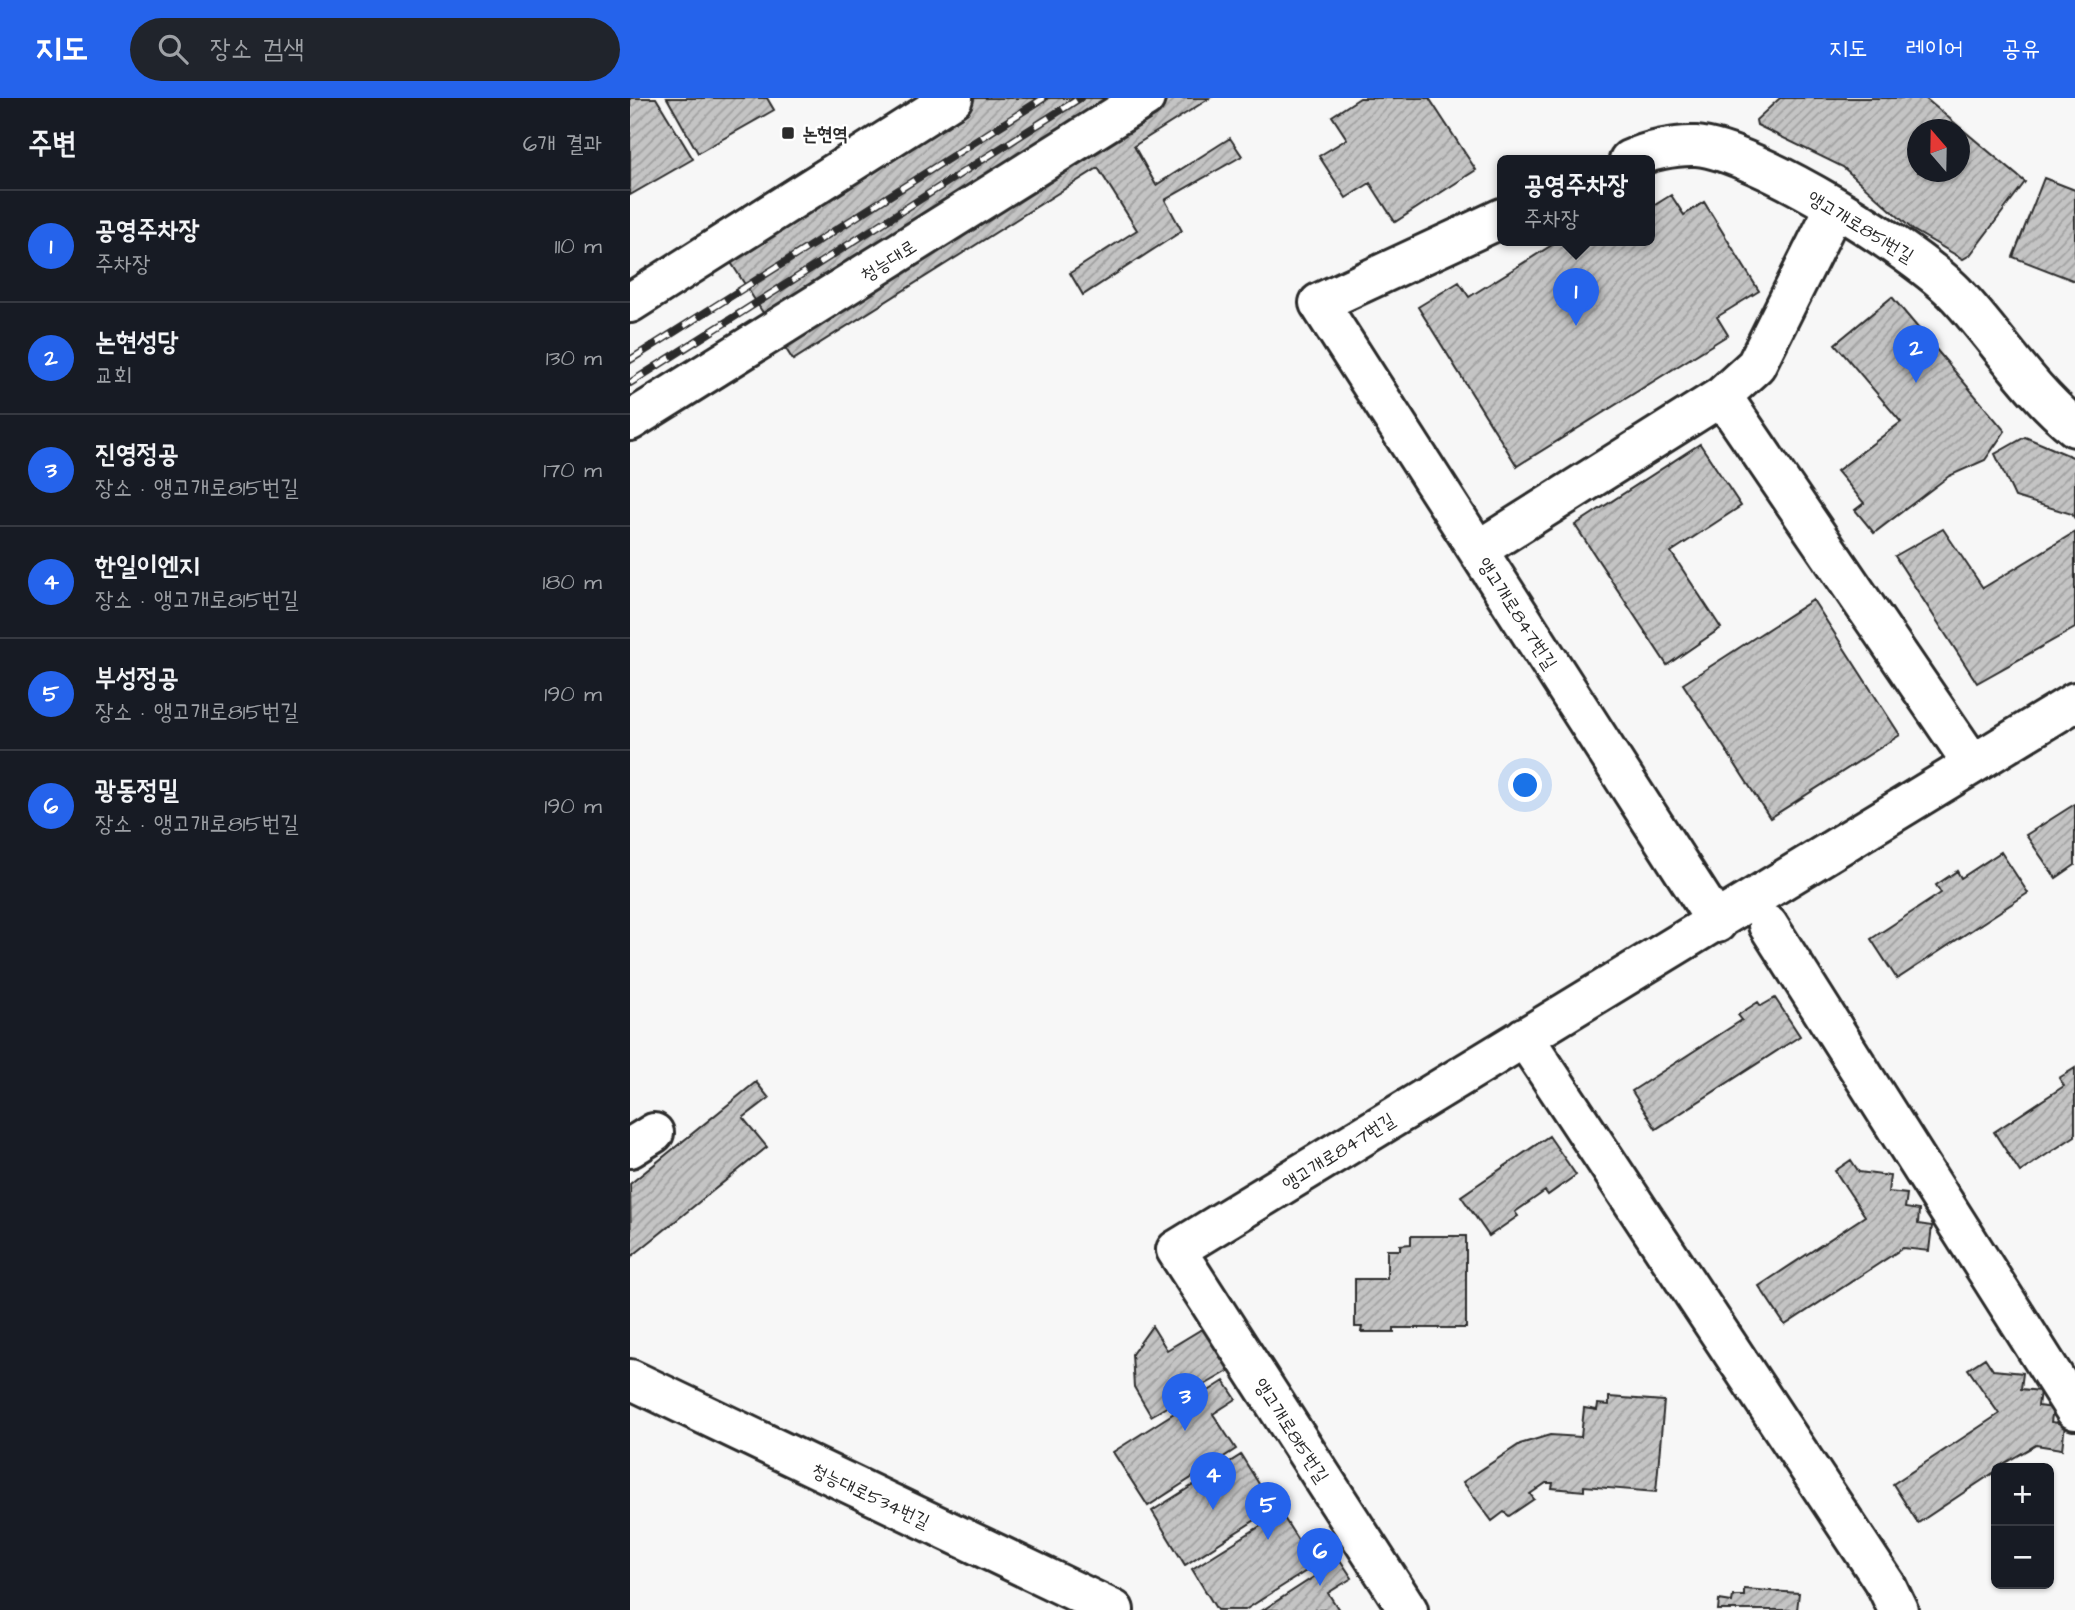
<!DOCTYPE html>
<html lang="ko">
<head>
<meta charset="utf-8">
<style>
  :root { --surface:#171b24; --page:#20242c; --text:#f1f3f6; --muted:#9ea1a6; --line:#363941; --accent:#2563eb }
  body { margin:0; font-family:"Architects Daughter","Poor Story",sans-serif; background:var(--page); color:var(--text) }
  .controls { position:absolute; right:21px; bottom:21px; display:grid; overflow:hidden; border-radius:10px; box-shadow:0 2px 5px #0004 }
  .controls button { width:63px; height:63px; display:grid; place-items:center; padding:0; border:0; border-bottom:2px solid var(--line); background:var(--surface); color:var(--text); font:35px sans-serif }
  .compass { position:absolute; left:1277px; top:21px; width:63px; height:63px; border-radius:50%; background:var(--surface); box-shadow:0 2px 5px #0004; rotate:340deg }
  .you { position:absolute; left:896px; top:688px; width:24px; height:24px; margin:-18px; border:5px solid #fff; border-radius:50%; background:#1a73e8; box-shadow:0 0 0 10px #1a73e833 }
  .badge { display:grid; place-items:center; width:46px; height:46px; border-radius:50%; background:var(--accent); color:#fff; font-size:23px; font-weight:700 }
  .pin { position:absolute; translate:-50% -58px; filter:drop-shadow(0 2px 4px #0008) }
  .pin::after { content:''; position:absolute; top:37px; width:24px; height:21px; background:inherit; clip-path:polygon(0 0,100% 0,50% 100%) }
  .popup { position:absolute; left:867px; top:57px; width:158px; height:91px; box-sizing:border-box; display:grid; place-content:center; border-radius:10px; background:var(--surface); filter:drop-shadow(0 2px 5px #0005); font-size:23px; white-space:nowrap; color:var(--muted) }
  .popup b { font-size:26px; color:var(--text) }
  .popup::after { content:''; position:absolute; left:50%; top:100%; margin-left:-14px; border:14px solid transparent; border-top-color:var(--surface) }
  .list { margin:0; padding:0; list-style:none }
  h2 { display:flex; justify-content:space-between; align-items:center; height:91px; margin:0; padding:0 28px; font-size:30px }
  h2 small { font-size:23px; font-weight:400; color:var(--muted) }
  .list li { display:grid; grid-template-columns:46px 1fr auto; gap:21px; align-items:center; box-sizing:border-box; height:112px; padding:0 28px; border-top:2px solid var(--line) }
  .list b { display:block; font-size:26px; white-space:nowrap }
  .list p { margin:0; font-size:23px; white-space:nowrap; color:var(--muted) }
  .list em { font-size:23px; font-style:normal; color:var(--muted) }
  .icon { flex:none; width:38px; height:38px; fill:none; stroke:currentColor; stroke-width:2; stroke-linecap:round; stroke-linejoin:round }
  .map { position:relative; flex:none; width:1445px; height:1512px; overflow:hidden }
  header { display:flex; align-items:center; gap:42px; box-sizing:border-box; height:98px; padding:0 35px; background:var(--accent); color:#fff }
  header strong { font-size:33px }
  nav { display:flex; gap:38px; margin-inline-start:auto; font-size:24px }
  .search { width:490px; height:63px; background:var(--page); display:flex; align-items:center; gap:18px; box-sizing:border-box; padding:0 24px; border-radius:38px; color:var(--muted); font-size:26px }
  main { display:flex }
  aside { flex:1; background:var(--surface) }
  .map>svg:first-child { display:block }
</style>
</head>
<body>
<header>
<strong>지도</strong>
<div class="search"><svg class="icon" aria-label="search" viewBox="0 0 24 24"><circle cx="10" cy="10" r="6"/><path d="M15 15l6 6"/></svg>장소 검색</div>
<nav><a>지도</a><a>레이어</a><a>공유</a></nav>
</header>
<main>
<aside>
<h2>주변<small>6개 결과</small></h2>
<ul class="list">
<li><span class="badge">1</span><div><b>공영주차장</b><p>주차장</p></div><em>110 m</em></li>
<li><span class="badge">2</span><div><b>논현성당</b><p>교회</p></div><em>130 m</em></li>
<li><span class="badge">3</span><div><b>진영정공</b><p>장소 · 앵고개로815번길</p></div><em>170 m</em></li>
<li><span class="badge">4</span><div><b>한일이엔지</b><p>장소 · 앵고개로815번길</p></div><em>180 m</em></li>
<li><span class="badge">5</span><div><b>부성정공</b><p>장소 · 앵고개로815번길</p></div><em>190 m</em></li>
<li><span class="badge">6</span><div><b>광동정밀</b><p>장소 · 앵고개로815번길</p></div><em>190 m</em></li>
</ul>
</aside>
<div class="map">
<svg width="1445" height="1512" viewBox="0 0 1445 1512">
  <defs>
    <pattern id="building-hatch" width="6" height="6" patternUnits="userSpaceOnUse" patternTransform="scale(1.75)"><rect width="6" height="6" fill="#c4c4c4"/><path d="M-1 1l2-2M0 6l6-6M5 7l2-2" fill="none" stroke="#9f9f9f"/></pattern>
  </defs>
  <rect width="100%" height="100%" fill="#f7f7f7"/>
  <filter id="ink" filterUnits="userSpaceOnUse"><feTurbulence type="fractalNoise" baseFrequency=".0143" numOctaves="2"/><feDisplacementMap in="SourceGraphic" scale="14" xChannelSelector="R" yChannelSelector="G"/><feConvolveMatrix kernelMatrix="1 2 1 2 8 2 1 2 1" color-interpolation-filters="sRGB"/></filter>
  <g filter="url(#ink)">
    <path fill="url(#building-hatch)" stroke="#2b2b2b" stroke-width="2" fill-rule="evenodd" d="M0,0H26L63,61L0,97Z
      M37,0H137L144,12L68,55Z
      M286,0H580L504,48L526,87L600,40L612,58L535,102L552,133L453,197L440,175L507,132L468,70L163,262L79,130Z
      M730,0H799L846,72L765,124L740,85L716,100L689,58L717,41L702,18Z
      M1150,0H1295L1395,84L1340,157L1333,161L1283,132L1213,69L1127,27L1126,22ZM1288,32H1330V74H1288Z
      M1414,80L1445,92V183L1383,159Z
      M1041,97L1054,117L1074,104L1129,193L1087,219L1098,237L887,368L788,209L829,184L839,199L930,142H1020V110Z
      M1262,199L1375,333L1355,362L1319,378L1244,435L1225,412L1234,405L1207,373L1271,324L1205,246Z
      M1395,339L1445,360V421L1442,416L1385,399L1365,356Z
      M1070,346L1111,408L1041,454L1091,530L1037,567L945,427Z
      M1313,431L1353,490L1445,434V530L1347,585L1265,458Z
      M1183,502L1270,637L1140,720L1053,586Z
      M1445,706V767L1426,780L1396,737Z
      M1371,754L1398,795L1267,881L1241,841L1311,795L1306,787L1327,773L1331,780Z
      M1145,900L1170,938L1026,1031L1002,993L1112,922L1108,917L1128,904L1131,908Z
      M1445,970V1038L1390,1074L1364,1034L1434,988L1429,980Z
      M126,984L139,1000L113,1020L137,1049L1,1159L0,1086Z
      M919,1038L946,1077L918,1097L915,1093L885,1114L888,1118L859,1138L831,1098Z
      M1221,1062L1229,1074L1260,1078L1258,1094L1277,1096L1275,1110L1289,1112L1288,1126L1302,1128L1299,1153L1273,1150L1155,1227L1129,1188L1235,1118L1205,1073Z
      M781,1138H836V1230H764V1234H731L732,1229H725V1181H757V1152H770V1147L781,1146Z
      M522,1228L537,1252L577,1228L602,1271L521,1318L504,1289L502,1256Z
      M1355,1260L1363,1272L1393,1275L1391,1291L1410,1293L1408,1308L1423,1310L1421,1324L1435,1326L1432,1351L1406,1347L1366,1370V1373L1288,1425L1263,1386L1369,1316L1338,1271Z
      M594,1283L606,1301L583,1316L606,1351L518,1408L483,1354Z
      M979,1299L1034,1303L1026,1394L954,1388V1393L922,1390L923,1385H916L900,1396L904,1401L879,1418L874,1414L862,1423L833,1384L890,1346L920,1337L951,1339L954,1310L967,1312L968,1306L979,1307Z
      M611,1357L644,1410L555,1467L522,1413Z
      M651,1415L684,1468L615,1512H587L562,1471Z
      M710,1462L722,1480L698,1495L709,1512H633Z
      M1114,1491L1169,1495L1167,1512H1088L1089,1502L1102,1504L1103,1498H1114Z"/>
    <g fill="none" stroke-linecap="round" stroke-linejoin="round">
      <defs>
        <path id="minor" d="M999,62C1018,53 1045,47 1066,48C1124,52 1288,154 1328,198C1368,241 1399,292 1445,329
          M872,120L689,205L1087,825
          M1092,298L1342,665
          M848,452L1092,298L1126,267L1205,109
          M1138,827L1445,1312
          M894,939L1256,1487L1268,1512
          M0,1050L24,1035
          M0,1281L484,1512
          M778,1512L546,1152L1445,604"/>
        <path id="major" d="M0,205L323,0
          M0,323L515,0"/>
      </defs>
      <use href="#minor" stroke="#2b2b2b" stroke-width="44"/>
      <use href="#major" stroke="#2b2b2b" stroke-width="44"/>
      <use href="#minor" stroke="#fff" stroke-width="38"/>
      <use href="#major" stroke="#fff" stroke-width="38"/>
      <defs>
        <path id="rail" d="M0,262L414,0
          M0,285L450,0"/>
      </defs>
      <use href="#rail" stroke="#2b2b2b" stroke-width="8"/>
      <use href="#rail" stroke="#fff" stroke-width="5" stroke-dasharray="16" stroke-linecap="butt"/>
    </g>
  </g>
  <rect fill="#2b2b2b" stroke="#fff" stroke-width="2.5" x="151" y="28" width="14" height="14" rx="3.5"/>
  <g text-anchor="middle" stroke-width="5" stroke-linejoin="round" paint-order="stroke">
    <g font-size="19" font-weight="bold" fill="#2b2b2b" stroke="#fff" text-anchor="start">
      <text x="172" y="42">논현역</text>
    </g>
    <g font-size="19" fill="#2b2b2b" stroke="#fff">
      <text transform="translate(1231 128) rotate(31)" y="7">앵고개로851번길</text>
      <text transform="translate(258 162) rotate(-32)" y="7">청능대로</text>
      <text transform="translate(888 515) rotate(57)" y="7">앵고개로847번길</text>
      <text transform="translate(708 1053) rotate(-32)" y="7">앵고개로847번길</text>
      <text transform="translate(662 1332) rotate(57)" y="7">앵고개로815번길</text>
      <text transform="translate(241 1397) rotate(25)" y="7">청능대로534번길</text>
    </g>
  </g>
</svg>
<div class="controls">
<button>+</button>
<button>−</button>
</div>
<svg class="compass" viewBox="-18 -18 36 36"><path d="M0-13l5 13h-10z" fill="#e53935"/><path d="M0 13l5-13h-10z" fill="#9ea1a6"/></svg>
<div class="you"></div>
<div class="pin badge" style="left:946px;top:228px">1</div>
<div class="popup"><b>공영주차장</b>주차장</div>
<div class="pin badge" style="left:1286px;top:285px">2</div>
<div class="pin badge" style="left:555px;top:1333px">3</div>
<div class="pin badge" style="left:583px;top:1412px">4</div>
<div class="pin badge" style="left:638px;top:1442px">5</div>
<div class="pin badge" style="left:690px;top:1488px">6</div>
</div>
</main>
</body>
</html>
